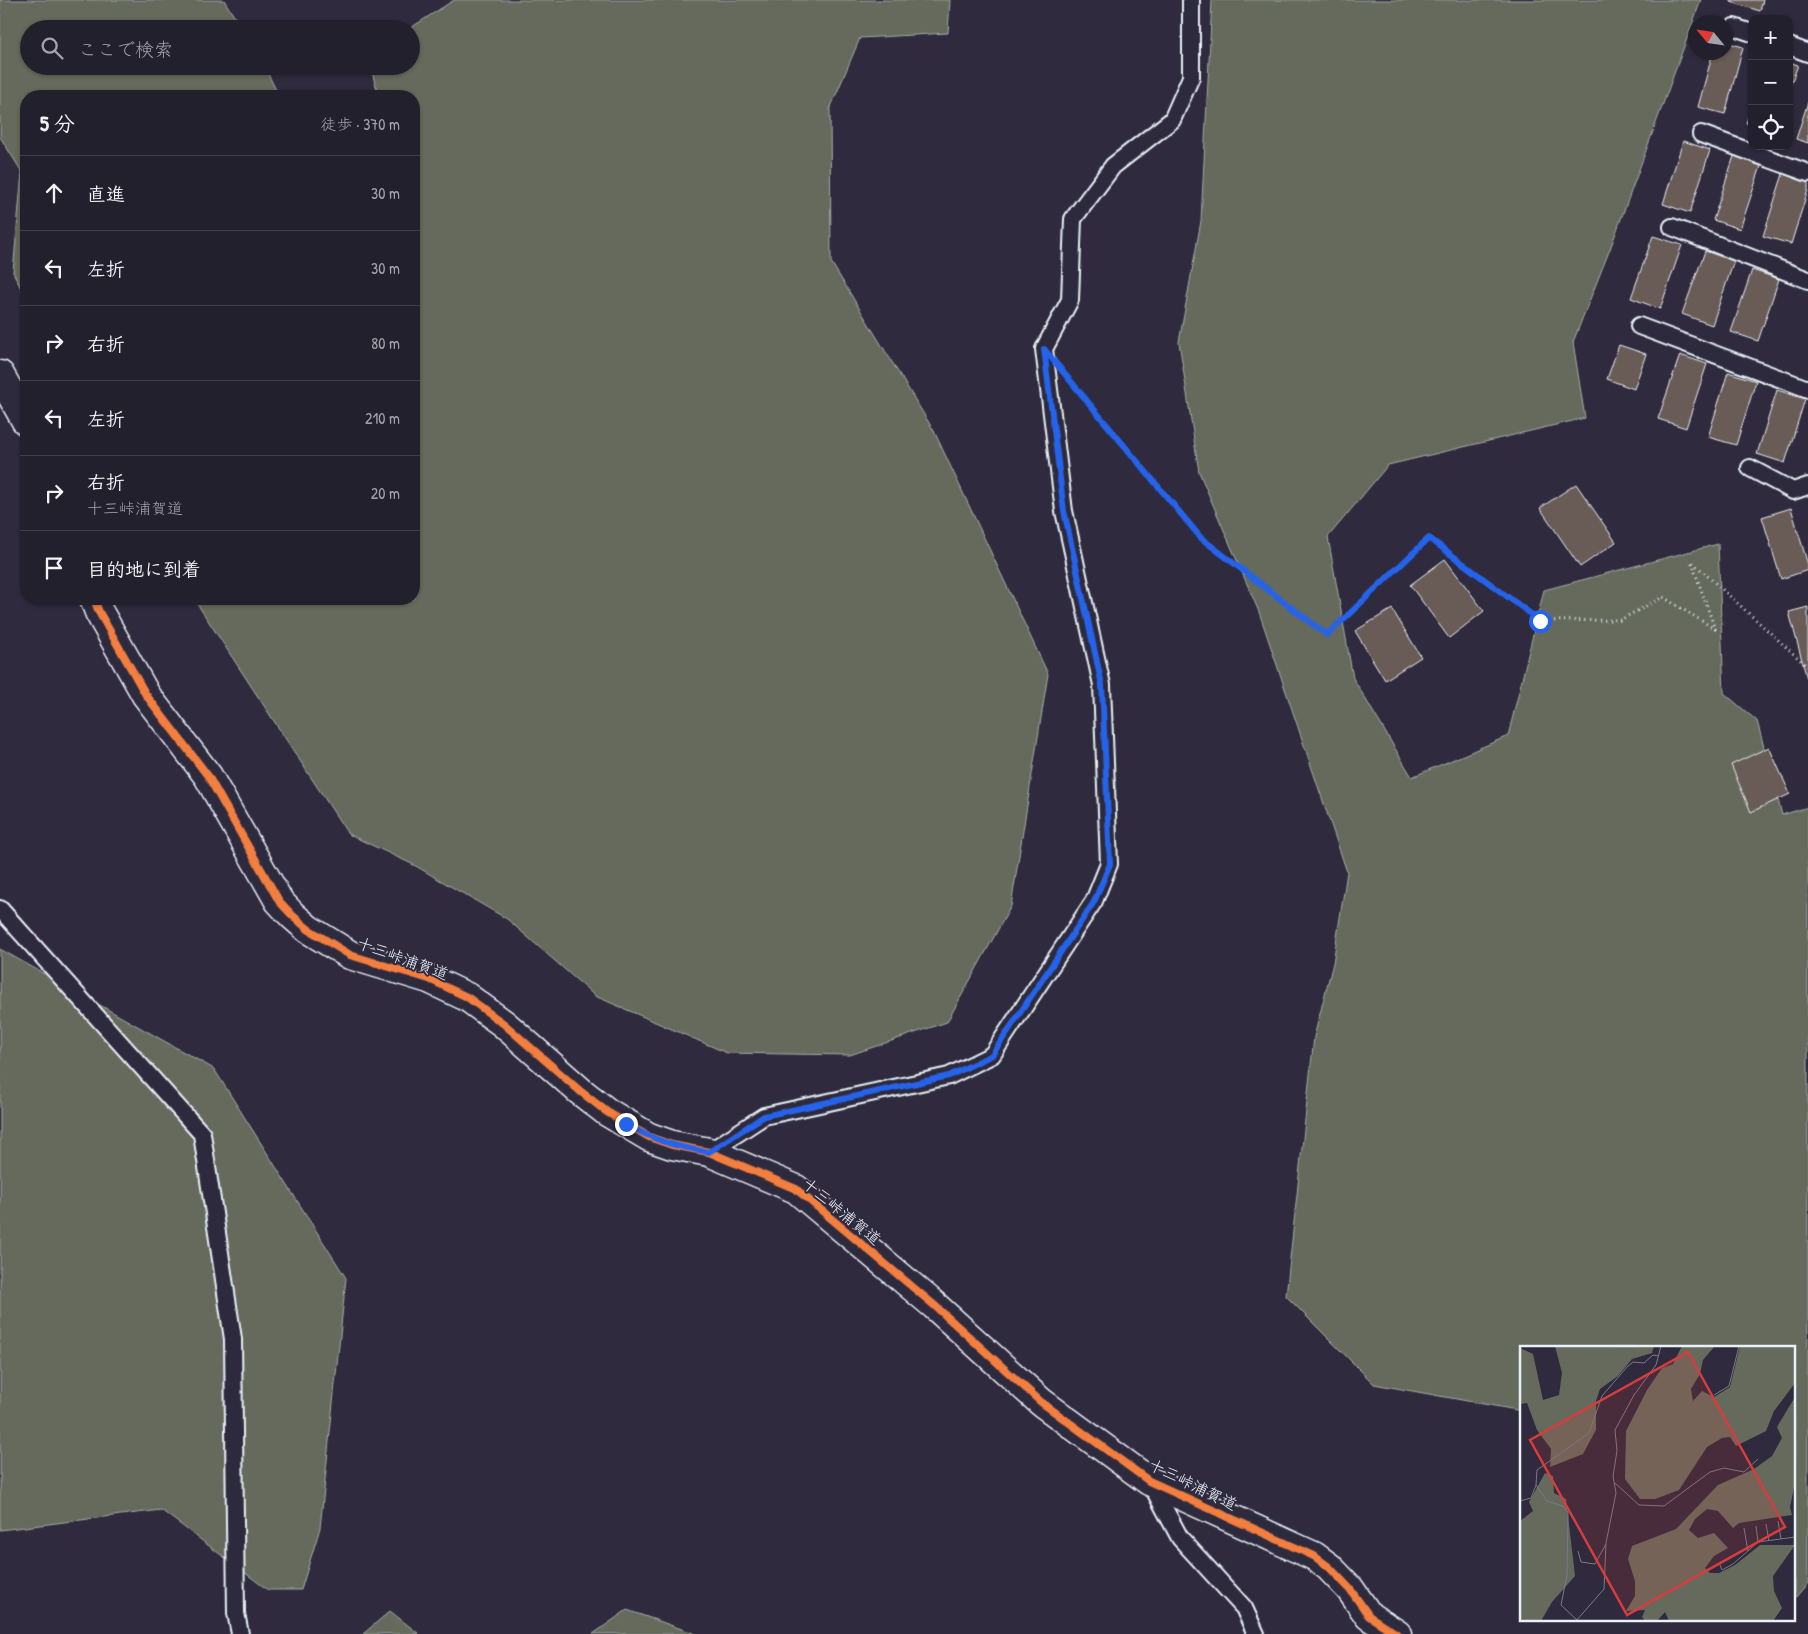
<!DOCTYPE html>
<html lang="ja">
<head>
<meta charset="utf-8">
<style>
  :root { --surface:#23202e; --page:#2b2836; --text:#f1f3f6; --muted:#a3a3aa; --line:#403e4a }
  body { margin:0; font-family:"Patrick Hand","Klee One",sans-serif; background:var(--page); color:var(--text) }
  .controls { position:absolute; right:15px; top:15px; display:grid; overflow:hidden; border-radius:10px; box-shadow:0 1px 4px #0004 }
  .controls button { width:45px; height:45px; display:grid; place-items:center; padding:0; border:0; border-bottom:1px solid var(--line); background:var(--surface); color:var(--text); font:25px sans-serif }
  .compass { position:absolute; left:1688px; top:15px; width:45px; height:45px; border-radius:50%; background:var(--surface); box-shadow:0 1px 4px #0004; rotate:299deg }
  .stop { position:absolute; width:15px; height:15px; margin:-11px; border:4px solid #2563eb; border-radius:50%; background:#fff }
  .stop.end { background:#2563eb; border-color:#fff; box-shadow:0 1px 5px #0008 }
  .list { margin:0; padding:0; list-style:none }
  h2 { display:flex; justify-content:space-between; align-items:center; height:65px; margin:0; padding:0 20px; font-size:21px }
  h2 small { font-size:16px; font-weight:400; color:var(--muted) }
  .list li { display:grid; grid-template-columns:32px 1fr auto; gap:15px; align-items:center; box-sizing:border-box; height:75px; padding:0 20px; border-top:1px solid var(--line) }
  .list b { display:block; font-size:19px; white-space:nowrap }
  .list p { margin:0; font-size:16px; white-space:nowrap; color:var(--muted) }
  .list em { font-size:16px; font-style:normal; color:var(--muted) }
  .icon { flex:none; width:28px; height:28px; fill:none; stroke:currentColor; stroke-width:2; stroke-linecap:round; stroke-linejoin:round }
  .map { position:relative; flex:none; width:1808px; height:1634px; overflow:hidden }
  .search { position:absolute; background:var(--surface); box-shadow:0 1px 4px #0004; left:20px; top:20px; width:400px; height:55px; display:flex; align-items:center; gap:12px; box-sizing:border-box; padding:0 18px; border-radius:28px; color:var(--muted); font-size:19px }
  .panel { position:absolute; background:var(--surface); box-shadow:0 1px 4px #0004; left:20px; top:90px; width:400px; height:515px; border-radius:20px }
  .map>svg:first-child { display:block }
</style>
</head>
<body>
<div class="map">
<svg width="1808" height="1634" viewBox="0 0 1808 1634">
  <rect width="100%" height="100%" fill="#2f2a3d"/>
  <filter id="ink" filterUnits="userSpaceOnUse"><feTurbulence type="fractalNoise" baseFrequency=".02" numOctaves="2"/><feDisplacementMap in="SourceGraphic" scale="10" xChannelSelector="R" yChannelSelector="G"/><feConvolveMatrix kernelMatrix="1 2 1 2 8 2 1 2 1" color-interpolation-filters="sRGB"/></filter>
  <g filter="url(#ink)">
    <path fill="#656a5c" stroke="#a6aeaa" d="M0,0H224L242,29H29V66H264L279,96H26V299L13,272L22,172L0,137Z
      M454,0H950L948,33L860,38L830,109L831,262L934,431L1048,674L1011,906L947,1022L850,1055L727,1053L595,996L507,919L414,865L348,834L194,599H414V96H379L370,66H411V29H409Z
      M1212,0H1701L1610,249L1573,342L1585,418L1388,465L1328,537L1353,678L1412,777L1508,736L1544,590L1718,544L1724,693L1757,721L1782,815L1808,807V1583L1794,1599V1348H1522V1411L1374,1384L1286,1296L1314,1037L1333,963L1347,872L1259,612L1199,472L1179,342L1201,221Z
      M0,949L214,1069L346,1278L320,1528L301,1590H268L161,1510L0,1530Z
      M627,1610L696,1634H593Z
      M390,1611L419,1634H363Z"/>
    <path fill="#695b57" stroke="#e8f1f8" d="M1731,0H1763L1760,11L1731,2Z
      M1726,42L1743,47L1725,114L1698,107L1713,52H1726Z
      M1789,62L1798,65L1789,89Z
      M1808,102V143L1796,139Z
      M1752,107V125L1746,123Z
      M1683,141L1710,150L1690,213L1663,204Z
      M1734,156L1761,166L1740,229L1713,220Z
      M1783,174L1808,182V190L1791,244L1763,236Z
      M1653,236L1682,245L1660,309L1631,298Z
      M1705,251L1734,261L1712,325L1682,314Z
      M1752,270L1779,279L1758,341L1731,332Z
      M1619,345L1646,354L1634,389L1607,379Z
      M1680,355L1707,364L1686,428L1658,419Z
      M1728,372L1756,381L1736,445L1708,437Z
      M1777,390L1805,399L1785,463L1757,454Z
      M1576,484L1616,542L1580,567L1540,508Z
      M1791,508L1808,565V570L1781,579L1762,517Z
      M1445,559L1484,611L1449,638L1410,585Z
      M1808,607V678L1807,679L1789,612Z
      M1392,609L1421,657L1385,680L1355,631Z
      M1769,747L1790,794L1751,812L1731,765Z"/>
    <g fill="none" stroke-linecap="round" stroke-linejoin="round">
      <defs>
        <path id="lane" d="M1734,27L1752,33
          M1789,46L1808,53
          M1701,134L1808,173
          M1672,227L1808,280
          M1639,326L1808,389
          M1750,468L1793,491L1808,486
          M0,909L202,1134L233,1339L236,1613L240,1634
          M709,1152L764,1116L949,1076L992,1055L1094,901L1109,864L1102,685L1064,511L1044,349L1070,300L1073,219L1113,166L1172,120L1191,77V0
          M1150,1482L1180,1538L1244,1608L1256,1634"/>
        <path id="street" d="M0,375L26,421
          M94,599L99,612L146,695L208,776L279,901L292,915L308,929L350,955L429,979L467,997L504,1024L580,1091L607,1112L649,1137L672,1145L709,1152L796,1189L934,1305L1041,1402L1149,1481L1314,1556L1329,1567L1350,1589L1369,1616L1397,1634"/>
      </defs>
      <use href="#lane" stroke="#e8f1f8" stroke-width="20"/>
      <use href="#street" stroke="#e8f1f8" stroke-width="31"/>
      <path stroke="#e8f1f8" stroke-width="3" stroke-dasharray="1 4" stroke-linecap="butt" d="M1075,386L1201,538L1327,635L1429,538L1540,621L1620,620L1663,597L1715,629L1691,561L1808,667"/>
      <use href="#lane" stroke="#2f2a3d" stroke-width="16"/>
      <use href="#street" stroke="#2f2a3d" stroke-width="28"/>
      <defs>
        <path id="cycleway" d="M94,599L99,612L146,695L208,776L279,901L292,915L308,929L350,955L429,979L467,997L504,1024L580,1091L607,1112L649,1137L672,1145L709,1152L796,1189L934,1305L1041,1402L1149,1481L1314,1556L1329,1567L1350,1589L1369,1616L1397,1634"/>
      </defs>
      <use href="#cycleway" stroke="#2f2a3d" stroke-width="11"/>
      <use href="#cycleway" stroke="#f27e40" stroke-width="8"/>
    </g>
  </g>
  <g fill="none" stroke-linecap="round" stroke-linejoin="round" filter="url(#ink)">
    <path stroke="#2563eb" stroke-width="6" d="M626,1124C655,1141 676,1147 709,1152L764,1116L949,1076L992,1055L1094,902L1110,864L1102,685L1064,511L1044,349L1201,538L1327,635L1429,538L1540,621"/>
  </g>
  <g text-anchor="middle" stroke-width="4" stroke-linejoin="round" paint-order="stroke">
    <g font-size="16" fill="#e8f1f8" stroke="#2f2a3d">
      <text transform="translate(403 958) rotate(20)" y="6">十三峠浦賀道</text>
      <text transform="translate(842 1211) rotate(39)" y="6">十三峠浦賀道</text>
      <text transform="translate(1193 1484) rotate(26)" y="6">十三峠浦賀道</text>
    </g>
  </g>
  <g transform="translate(1520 1346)">
    <rect width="275" height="275" fill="#2f2a3d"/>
    <path d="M35,0H134L132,7L112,13L98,30L80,43L76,55V84L63,108L30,121L31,103L17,84L7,57L0,58V2L13,8L23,54L39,49L42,27ZM162,0H195L183,14L180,28L171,43L173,55L182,45L194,51L210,41L220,0H275V37L254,65L246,85L216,100L210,91L202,92L187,101L159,144L135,153H120L105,133L106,85L127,44L142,22L153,18ZM275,51V137L270,161L272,169L219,177L213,182L198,165L187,163L175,173L169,184L178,192L194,187L208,202L194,210L185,222L190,227H199L215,219L240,199H275L253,230L254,245L262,262L253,275H149L145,266L137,275H125L122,271L125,264L106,265L115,250V235L108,213L112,200L156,183L198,139L234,123L252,110L262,92L257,81ZM25,127L33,130L34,147L46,153L55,230L32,256L21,275H0V175L13,165L9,156Z" fill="#656a5c"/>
    <path fill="none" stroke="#797a88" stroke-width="1" d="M194,49L209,40L219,0M95,137L119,159L144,160L190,126L204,122L224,126L238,113M0,155L11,152L16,139M258,175L261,193M246,178L249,195M236,180L238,196M224,182L228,205M58,205L61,216L75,218L86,198M200,219L202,224L213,218L238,196L275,191M57,274L41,259L47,229L48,166L43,160L27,155L16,139L17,124L69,87L82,50L107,21L113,16L124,17L133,9L139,10M56,275L84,243L86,197L96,147L93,130L97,105L95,84L114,49L136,19L141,0"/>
    <path fill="#d83c3d" fill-opacity="0.15" stroke="#d83c3d" stroke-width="2.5" d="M168,6L265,181L107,269L10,94Z"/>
    <rect width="275" height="275" fill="none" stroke="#e8f1f8" stroke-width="2.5"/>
  </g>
</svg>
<div class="controls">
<button>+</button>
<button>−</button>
<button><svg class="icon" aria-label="locate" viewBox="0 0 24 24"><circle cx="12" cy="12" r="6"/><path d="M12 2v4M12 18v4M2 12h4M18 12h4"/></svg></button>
</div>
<svg class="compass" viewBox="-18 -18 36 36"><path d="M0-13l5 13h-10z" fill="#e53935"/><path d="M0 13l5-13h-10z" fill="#a3a3aa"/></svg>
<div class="stop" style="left:1540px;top:621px"></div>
<div class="stop end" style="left:626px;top:1124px"></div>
<div class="search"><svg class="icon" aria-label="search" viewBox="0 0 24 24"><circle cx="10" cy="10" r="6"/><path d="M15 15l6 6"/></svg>ここで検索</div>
<section class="panel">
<h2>5 分<small>徒歩 · 370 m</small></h2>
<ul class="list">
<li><svg class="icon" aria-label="ahead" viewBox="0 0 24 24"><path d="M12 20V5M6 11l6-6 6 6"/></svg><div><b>直進</b></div><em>30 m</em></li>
<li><svg class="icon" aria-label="left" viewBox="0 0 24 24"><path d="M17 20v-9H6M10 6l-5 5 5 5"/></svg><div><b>左折</b></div><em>30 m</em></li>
<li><svg class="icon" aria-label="right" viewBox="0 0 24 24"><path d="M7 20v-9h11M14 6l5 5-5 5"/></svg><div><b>右折</b></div><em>80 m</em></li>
<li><svg class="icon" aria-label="left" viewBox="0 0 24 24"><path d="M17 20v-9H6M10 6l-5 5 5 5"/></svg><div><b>左折</b></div><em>210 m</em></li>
<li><svg class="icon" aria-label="right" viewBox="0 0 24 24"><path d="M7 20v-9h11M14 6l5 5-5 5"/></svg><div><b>右折</b><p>十三峠浦賀道</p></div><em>20 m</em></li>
<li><svg class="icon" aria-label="arrive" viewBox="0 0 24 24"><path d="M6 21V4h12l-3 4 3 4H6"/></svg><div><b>目的地に到着</b></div></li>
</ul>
</section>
</div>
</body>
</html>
